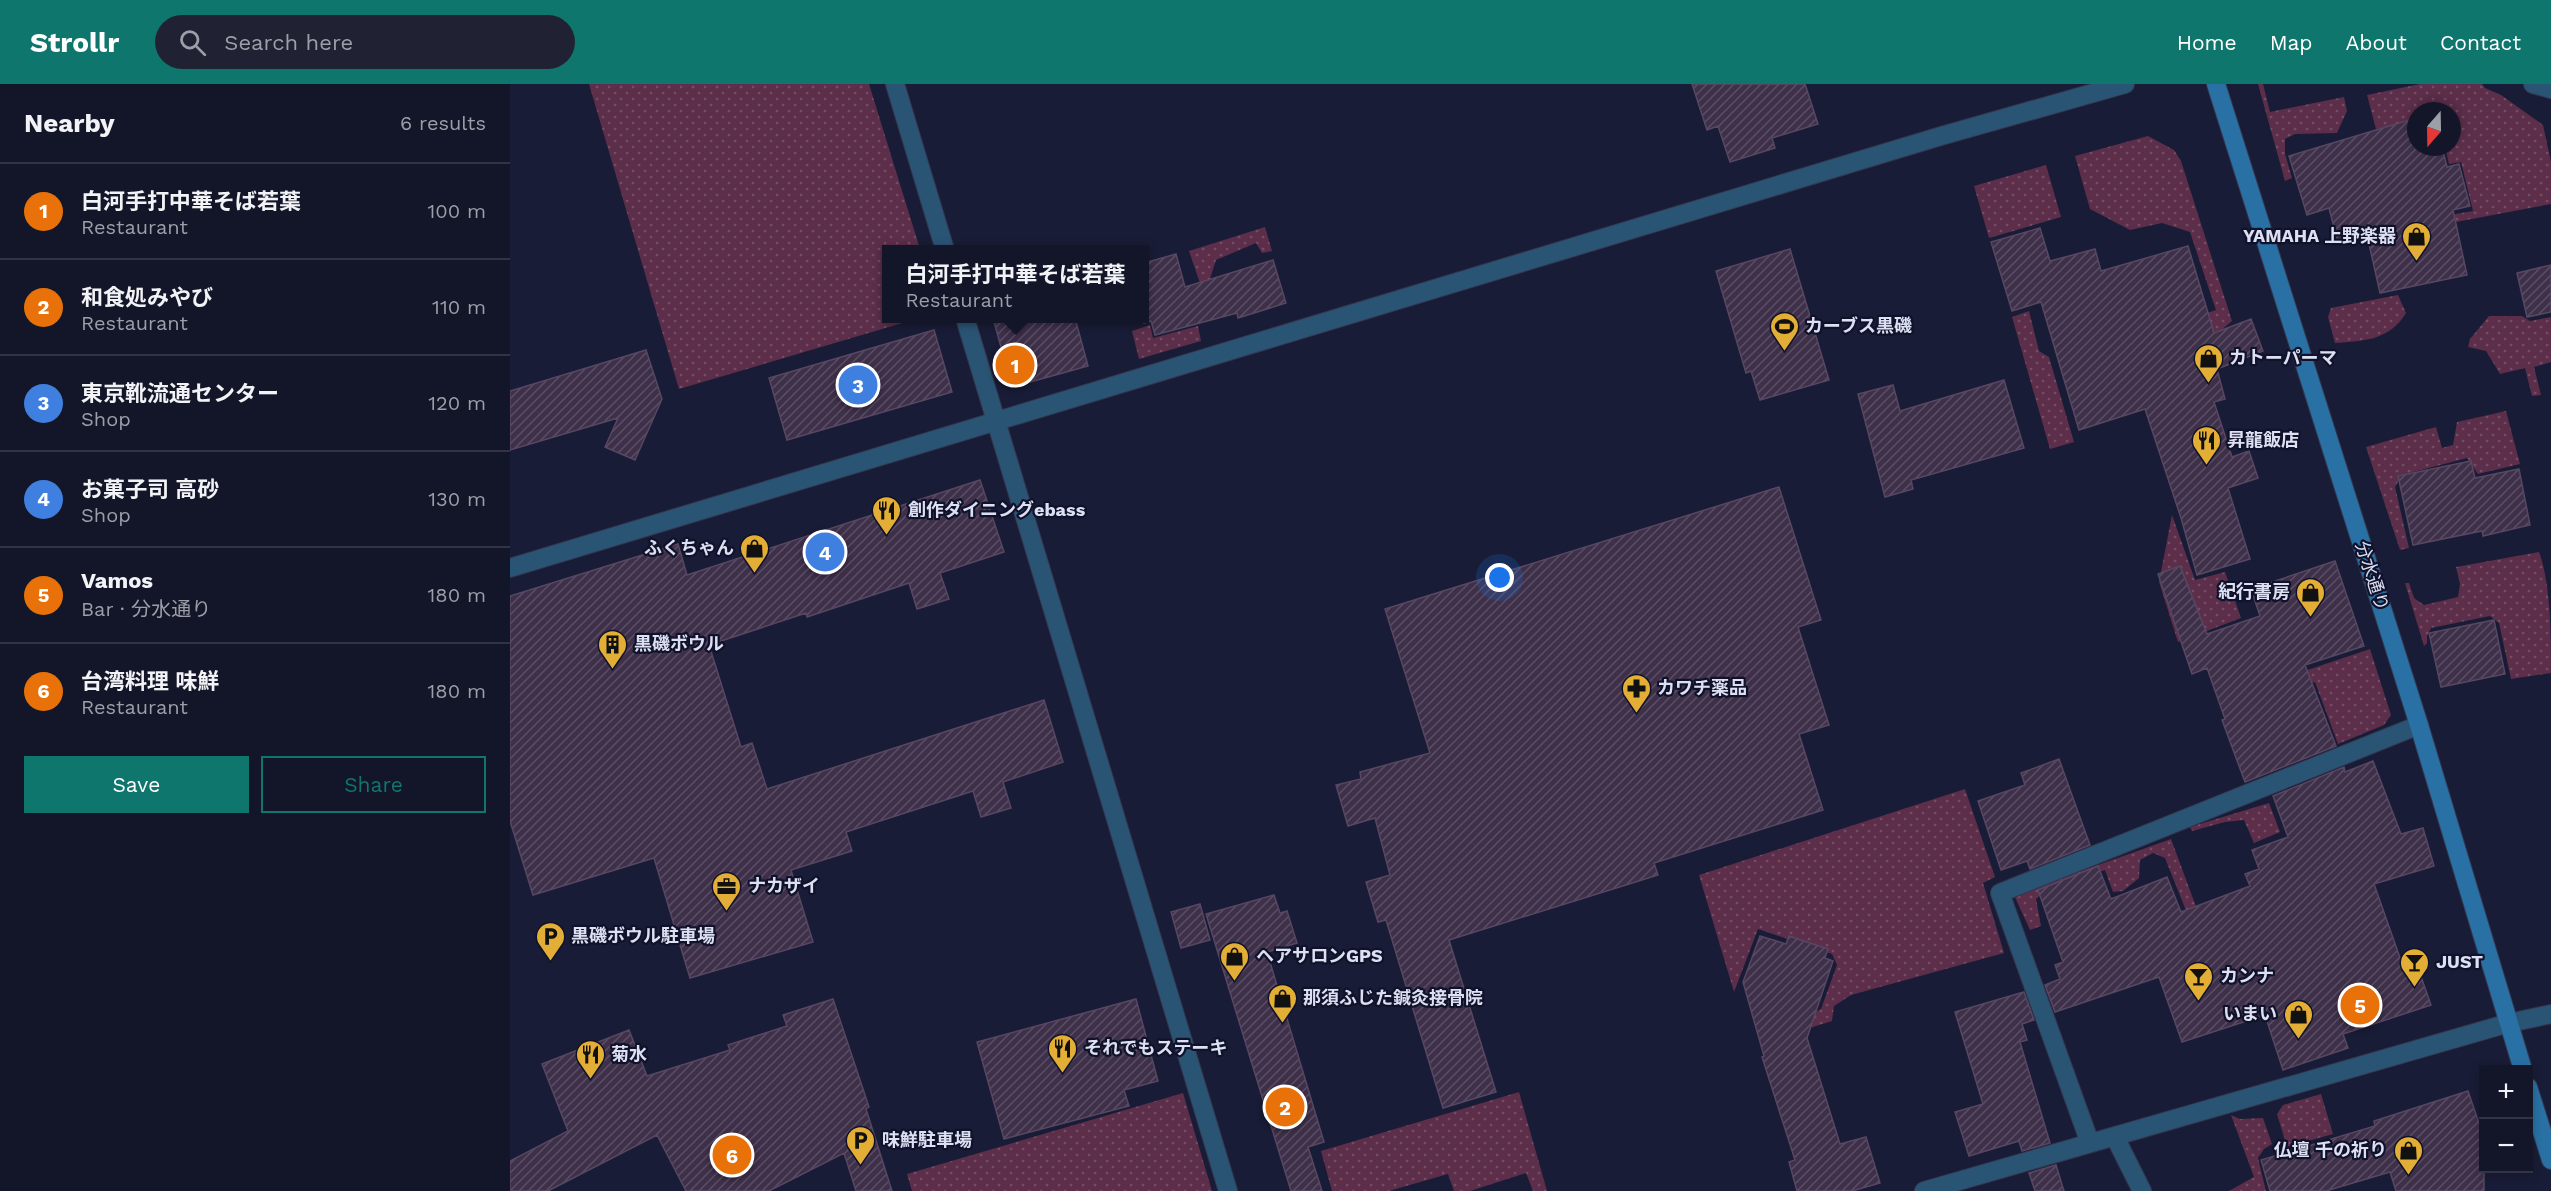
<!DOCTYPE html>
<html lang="en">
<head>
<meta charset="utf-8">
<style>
  :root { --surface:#131528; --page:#202234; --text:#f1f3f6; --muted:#9d9fa8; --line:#323445; --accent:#0f766e }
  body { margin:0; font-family:"Work Sans","Noto Sans JP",sans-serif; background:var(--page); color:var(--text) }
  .controls { position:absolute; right:18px; bottom:18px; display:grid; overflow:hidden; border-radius:0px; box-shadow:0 3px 9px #0003 }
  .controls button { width:54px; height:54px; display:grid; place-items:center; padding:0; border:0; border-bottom:2px solid var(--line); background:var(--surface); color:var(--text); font:30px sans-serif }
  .compass { position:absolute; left:1897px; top:18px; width:54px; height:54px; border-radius:50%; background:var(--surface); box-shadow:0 3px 9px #0003; rotate:200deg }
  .you { position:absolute; left:990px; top:494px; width:21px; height:21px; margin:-15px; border:4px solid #fff; border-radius:50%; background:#1a73e8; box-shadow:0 0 0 9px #1a73e833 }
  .badge { display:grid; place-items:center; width:39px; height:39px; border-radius:50%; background:var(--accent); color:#fff; font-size:20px; font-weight:700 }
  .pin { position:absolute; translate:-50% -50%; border:3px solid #fff; box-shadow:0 2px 6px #0006 }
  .popup { position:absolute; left:372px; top:161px; width:267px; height:78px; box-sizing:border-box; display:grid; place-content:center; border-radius:0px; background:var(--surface); filter:drop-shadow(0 2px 4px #0005); font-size:20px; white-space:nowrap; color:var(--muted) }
  .popup b { font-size:22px; color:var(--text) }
  .popup::after { content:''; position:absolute; left:50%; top:100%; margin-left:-12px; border:12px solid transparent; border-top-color:var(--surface) }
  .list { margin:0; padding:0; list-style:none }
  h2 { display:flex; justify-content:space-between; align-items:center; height:78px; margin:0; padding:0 24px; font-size:26px }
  h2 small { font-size:20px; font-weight:400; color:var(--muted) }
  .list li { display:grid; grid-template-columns:39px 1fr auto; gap:18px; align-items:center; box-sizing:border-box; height:96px; padding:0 24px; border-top:2px solid var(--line) }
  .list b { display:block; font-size:22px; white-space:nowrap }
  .list p { margin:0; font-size:20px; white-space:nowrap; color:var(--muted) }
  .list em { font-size:20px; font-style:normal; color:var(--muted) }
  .actions { display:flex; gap:12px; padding:18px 24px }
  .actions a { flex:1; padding:14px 0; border:2px solid var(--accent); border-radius:0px; text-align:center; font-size:21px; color:var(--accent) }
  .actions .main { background:var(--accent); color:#fff }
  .icon { flex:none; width:33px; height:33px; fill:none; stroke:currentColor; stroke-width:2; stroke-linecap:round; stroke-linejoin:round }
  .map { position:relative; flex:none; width:2041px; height:1107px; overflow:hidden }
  header { display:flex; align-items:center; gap:36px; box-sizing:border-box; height:84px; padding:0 30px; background:var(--accent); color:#fff }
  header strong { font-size:28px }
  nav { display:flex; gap:33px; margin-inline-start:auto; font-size:21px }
  .search { width:420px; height:54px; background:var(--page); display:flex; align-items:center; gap:15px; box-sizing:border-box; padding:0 21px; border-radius:33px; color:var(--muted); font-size:22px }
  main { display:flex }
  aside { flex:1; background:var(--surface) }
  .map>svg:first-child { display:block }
</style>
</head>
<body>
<header>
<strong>Strollr</strong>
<div class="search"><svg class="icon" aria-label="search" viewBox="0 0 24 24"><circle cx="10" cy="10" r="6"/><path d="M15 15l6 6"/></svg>Search here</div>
<nav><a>Home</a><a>Map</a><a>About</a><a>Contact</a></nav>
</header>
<main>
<aside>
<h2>Nearby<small>6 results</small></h2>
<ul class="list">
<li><span class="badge" style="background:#e8710a">1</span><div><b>白河手打中華そば若葉</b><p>Restaurant</p></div><em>100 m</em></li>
<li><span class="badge" style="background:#e8710a">2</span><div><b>和食処みやび</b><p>Restaurant</p></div><em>110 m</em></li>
<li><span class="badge" style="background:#3f7fe0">3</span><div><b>東京靴流通センター</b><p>Shop</p></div><em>120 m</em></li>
<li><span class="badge" style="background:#3f7fe0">4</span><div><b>お菓子司 高砂</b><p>Shop</p></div><em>130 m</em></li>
<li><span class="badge" style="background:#e8710a">5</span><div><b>Vamos</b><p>Bar · 分水通り</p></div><em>180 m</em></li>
<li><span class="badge" style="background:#e8710a">6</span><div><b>台湾料理 味鮮</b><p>Restaurant</p></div><em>180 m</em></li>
</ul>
<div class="actions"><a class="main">Save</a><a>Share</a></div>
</aside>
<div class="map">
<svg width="2041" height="1107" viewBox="0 0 2041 1107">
  <defs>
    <pattern id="grass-dots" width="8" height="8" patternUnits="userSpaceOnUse" patternTransform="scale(1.5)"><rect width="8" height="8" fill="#5c2e4a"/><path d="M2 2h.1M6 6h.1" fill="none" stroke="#734c65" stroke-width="1.8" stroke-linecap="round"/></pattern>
    <pattern id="building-hatch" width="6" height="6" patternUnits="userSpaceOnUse" patternTransform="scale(1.5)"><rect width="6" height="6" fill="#3f304a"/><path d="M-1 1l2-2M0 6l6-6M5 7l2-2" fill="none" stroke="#5a4e65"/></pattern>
  </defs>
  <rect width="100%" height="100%" fill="#191c36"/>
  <path fill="url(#grass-dots)" d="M79,0H359L410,165L376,166V234L406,235L169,305Z
    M1748,0H1753L1760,28L1834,13L1837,27L1827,49L1785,50L1775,55V70L1782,94L1775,97Z
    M1910,0H1972L1975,4L1991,11L2033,41L2041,78V120L1914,144L1911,136L1963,127L1951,78L1939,80L1935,63H1942V27H1906V36L1866,45L1857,11Z
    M1638,52L1664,66L1671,77L1722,237L1709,248L1715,269L1585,266L1706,226L1680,148L1652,139L1620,146L1580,125L1565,72Z
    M1536,81L1551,133L1479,154L1464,102Z
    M755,143L762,167L752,169L746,159L706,176L698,201L691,202L679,167Z
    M1888,211L1896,229C1880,256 1854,257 1825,259L1818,233L1821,224Z
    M1519,227L1529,267L1539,273L1564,358L1540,365L1502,233Z
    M1979,232H2012L2020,237L2041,233V278L2024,283L2031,311L2022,312L2015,284L1990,290L1976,267L1958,263L1960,255Z
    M640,241L643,254L688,242L691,257L629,275L622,247Z
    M1996,327L2010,380L1968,390L1957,374L1892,391L1885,403L1899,464L1890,466L1856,363L1926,343L1932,364L1943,361L1947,338Z
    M1662,431L1685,496L1715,488L1731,534L1668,558L1649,498Z
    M2029,468C2041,501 2041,551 2041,589L2001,595L1989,539L1980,532L1921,544L1917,552V559L1914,562L1895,499H1899L1904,514L1914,521L1948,513L1950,500L1946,483Z
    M1860,565L1881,631L1874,641L1828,660L1805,598L1740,621L1735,607Z
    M1455,705L1485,793L1473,799L1494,869L1341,911L1324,922L1322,937L1287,948L1300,931L1311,925L1327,881L1322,870L1248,845L1224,908L1189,791Z
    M1759,719L1770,748L1744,759L1734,736L1715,738L1682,747L1680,743Z
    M1661,755L1688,828L1689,859L1655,774L1643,769L1630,776L1629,794L1613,807L1603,808L1595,786L1533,809L1526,815L1531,842L1520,846L1504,811Z
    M1009,1008L1037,1107H1023L1016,1089L960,1107H944L938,1090L879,1107H822L811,1067Z
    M673,1009L702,1107H402L397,1090Z
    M1811,1010L1823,1050L1777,1063L1767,1030L1773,1021Z
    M1721,1031L1730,1035L1753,1034L1762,1060L1754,1065L1748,1074L1756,1107H1719L1744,1093Z"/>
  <path fill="url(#building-hatch)" stroke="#574763" stroke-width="1.5" d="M1182,0H1295L1308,40L1262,54L1265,64L1220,78L1208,42L1197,46Z
    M1906,34V63H1932L1937,83L1949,80L1960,122L1943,126L1957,191L1870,209L1857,151L1828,159L1819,124L1797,131L1779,72Z
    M1530,144L1540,177L1585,165L1591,187L1678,162L1704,249L1741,235L1753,267L1707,285L1715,315L1704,318L1722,373L1739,367L1748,394L1718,404L1740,475L1687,491L1671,434L1635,325L1569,346L1531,218L1502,227L1481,158Z
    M1280,165L1319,296L1250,316L1241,287L1236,289L1206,187Z
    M666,170L675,203L763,176L776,219L728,234L727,229L645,251L641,237L634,239V179Z
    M2041,181V228L2017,233L2007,189Z
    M483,234H565L578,282L502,303Z
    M424,246L442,308L277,356L259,294Z
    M136,266L152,315L125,376L95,363L108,334L0,366V307Z
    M1494,296L1514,364L1401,396L1403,405L1375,413L1348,310L1383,301L1390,327Z
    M1961,377L1965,394L2009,385L2020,441L1973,452L1972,447L1903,461L1888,392Z
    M470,396L494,468L430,489L439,515L407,525L399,499L297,533L296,529L199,561L231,663L242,659L257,705L534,616L553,678L493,698L501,724L471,733L463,707L336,748L342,767L281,786L303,858L180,894L144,774L23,811L0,737V512L168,460L177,491Z
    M1269,403L1311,536L1288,543L1319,641L1289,650L1313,726L1144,779L1148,791L939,856L986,1008L933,1024L876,836L868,838L856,798L880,791L865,734L838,742L826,701L851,695L850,688L920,669L875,525Z
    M1825,477L1854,562L1795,581L1826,662L1735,698L1712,636L1715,635L1697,584L1682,590L1648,490L1670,482L1697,550L1750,532L1741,505Z
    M1984,536L1995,590L1931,603L1919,549Z
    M1549,675L1580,761L1520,785L1517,777L1491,786L1468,717L1515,701L1511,689Z
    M1863,677L1891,750L1913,744L1924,782L1864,800L1895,888L1908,884L1921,921L1833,950L1838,964L1773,986L1755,931L1672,958L1649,893L1545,928L1535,901L1550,895L1545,881L1553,878L1528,806L1588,782L1601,815L1657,793L1671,828L1740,802L1735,790L1749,785L1742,766L1778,753L1763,712L1834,683L1835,688Z
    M764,811L770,829L777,827L787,859L757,868L814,1058L798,1063L812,1107H781L696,830Z
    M690,820L700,856L671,864L661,828Z
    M1250,852L1276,860L1279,852L1318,865L1315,874L1323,877L1297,954L1330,1060L1356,1053L1370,1099L1342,1107H1287L1279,1078L1285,1076L1252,973L1254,972L1233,898Z
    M1514,908L1524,936L1512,940L1517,956L1510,958L1540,1059L1512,1067L1509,1057L1459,1072L1445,1028L1473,1020L1445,928Z
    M323,915L359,1023L356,1025L382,1107H346L334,1069L259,1107H176L147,1051L38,1107H0V1077L58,1047L32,980L119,946L137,992L220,966L218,961L277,942L273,931Z
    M626,915L648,997L614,1006L619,1022L494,1055L467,958Z
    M1958,1007L1974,1054V1107H1886L1880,1088L1816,1107H1760L1751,1076L1865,1042L1864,1037Z
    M1546,1081L1554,1107H1525L1519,1089Z"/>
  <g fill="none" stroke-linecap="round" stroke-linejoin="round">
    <defs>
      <path id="street" d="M385,0L435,166
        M2023,0L2041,5
        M455,234L718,1107
        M0,484L1431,52L1615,0
        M1605,1053L1632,1107
        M1580,1059L1490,809L1909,641
        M1414,1107L1999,939L2041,930"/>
      <path id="secondary" d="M1706,0L1909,641L2013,986
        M2018,1003L2041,1076"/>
    </defs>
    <use href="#street" stroke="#343750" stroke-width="20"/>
    <use href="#secondary" stroke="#343750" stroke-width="20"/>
    <use href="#street" stroke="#2a5474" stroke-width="18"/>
    <use href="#secondary" stroke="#2971a4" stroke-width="18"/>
  </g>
  <defs>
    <symbol id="shop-pin" viewBox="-11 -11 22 30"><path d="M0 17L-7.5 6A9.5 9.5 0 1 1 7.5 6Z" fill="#e3ae35" stroke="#10122b"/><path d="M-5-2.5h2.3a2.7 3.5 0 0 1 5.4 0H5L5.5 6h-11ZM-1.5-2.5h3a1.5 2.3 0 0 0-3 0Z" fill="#111"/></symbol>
    <symbol id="stadium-pin" viewBox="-11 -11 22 30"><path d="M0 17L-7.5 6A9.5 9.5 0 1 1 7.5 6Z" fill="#e3ae35" stroke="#10122b"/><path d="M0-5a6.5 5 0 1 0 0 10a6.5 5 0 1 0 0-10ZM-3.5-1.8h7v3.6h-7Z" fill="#111"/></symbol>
    <symbol id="restaurant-pin" viewBox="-11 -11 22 30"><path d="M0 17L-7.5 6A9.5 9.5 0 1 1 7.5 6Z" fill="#e3ae35" stroke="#10122b"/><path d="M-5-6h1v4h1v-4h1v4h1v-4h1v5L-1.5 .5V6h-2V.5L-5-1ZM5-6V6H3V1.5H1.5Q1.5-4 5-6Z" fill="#111"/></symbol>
    <symbol id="building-pin" viewBox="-11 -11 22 30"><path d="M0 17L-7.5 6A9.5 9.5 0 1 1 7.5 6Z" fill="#e3ae35" stroke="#10122b"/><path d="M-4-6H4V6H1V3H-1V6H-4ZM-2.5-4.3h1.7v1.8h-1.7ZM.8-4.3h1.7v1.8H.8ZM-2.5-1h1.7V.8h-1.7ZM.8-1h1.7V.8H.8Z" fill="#111"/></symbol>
    <symbol id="pharmacy-pin" viewBox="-11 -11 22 30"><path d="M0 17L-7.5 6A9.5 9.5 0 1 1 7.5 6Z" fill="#e3ae35" stroke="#10122b"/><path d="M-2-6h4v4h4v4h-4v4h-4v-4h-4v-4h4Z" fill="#111"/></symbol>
    <symbol id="office-pin" viewBox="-11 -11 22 30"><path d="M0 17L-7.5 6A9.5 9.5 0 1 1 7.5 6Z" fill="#e3ae35" stroke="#10122b"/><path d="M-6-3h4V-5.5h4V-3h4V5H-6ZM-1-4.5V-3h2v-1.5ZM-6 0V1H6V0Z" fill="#111"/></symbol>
    <symbol id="parking-pin" viewBox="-11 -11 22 30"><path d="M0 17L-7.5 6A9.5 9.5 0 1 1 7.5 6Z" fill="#e3ae35" stroke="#10122b"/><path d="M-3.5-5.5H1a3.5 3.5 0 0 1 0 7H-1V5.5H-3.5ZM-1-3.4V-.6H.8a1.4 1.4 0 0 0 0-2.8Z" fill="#111"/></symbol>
    <symbol id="bar-pin" viewBox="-11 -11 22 30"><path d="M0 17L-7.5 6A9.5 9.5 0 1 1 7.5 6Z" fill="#e3ae35" stroke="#10122b"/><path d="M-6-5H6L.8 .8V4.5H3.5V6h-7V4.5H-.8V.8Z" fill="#111"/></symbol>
  </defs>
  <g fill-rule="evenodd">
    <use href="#shop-pin" x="1890" y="136" width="33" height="45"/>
    <use href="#stadium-pin" x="1258" y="226" width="33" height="45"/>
    <use href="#shop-pin" x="1682" y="258" width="33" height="45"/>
    <use href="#restaurant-pin" x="1680" y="340" width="33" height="45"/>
    <use href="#restaurant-pin" x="360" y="410" width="33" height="45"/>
    <use href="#shop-pin" x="228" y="448" width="33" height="45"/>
    <use href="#shop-pin" x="1784" y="492" width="33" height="45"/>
    <use href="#building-pin" x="86" y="544" width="33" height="45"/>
    <use href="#pharmacy-pin" x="1110" y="588" width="33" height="45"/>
    <use href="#office-pin" x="200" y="786" width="33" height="45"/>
    <use href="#parking-pin" x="24" y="836" width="33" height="45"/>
    <use href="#shop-pin" x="708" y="856" width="33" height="45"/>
    <use href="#bar-pin" x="1888" y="862" width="33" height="45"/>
    <use href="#bar-pin" x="1672" y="876" width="33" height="45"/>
    <use href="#shop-pin" x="756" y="898" width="33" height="45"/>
    <use href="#shop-pin" x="1772" y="914" width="33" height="45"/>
    <use href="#restaurant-pin" x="536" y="948" width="33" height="45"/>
    <use href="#restaurant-pin" x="64" y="954" width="33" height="45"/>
    <use href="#parking-pin" x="334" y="1040" width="33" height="45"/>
    <use href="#shop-pin" x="1882" y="1050" width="33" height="45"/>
  </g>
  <g text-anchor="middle" stroke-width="4.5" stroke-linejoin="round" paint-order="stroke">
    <g font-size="18" font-weight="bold" fill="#dde0f2" stroke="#10122b" text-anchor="start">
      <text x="1886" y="158" text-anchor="end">YAMAHA 上野楽器</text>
      <text x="1295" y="248">カーブス黒磯</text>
      <text x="1719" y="280">カトーパーマ</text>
      <text x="1717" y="362">昇龍飯店</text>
      <text x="398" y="432">創作ダイニングebass</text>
      <text x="224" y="470" text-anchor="end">ふくちゃん</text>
      <text x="1780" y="514" text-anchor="end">紀行書房</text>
      <text x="124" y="566">黒磯ボウル</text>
      <text x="1147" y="610">カワチ薬品</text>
      <text x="238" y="808">ナカザイ</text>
      <text x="61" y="858">黒磯ボウル駐車場</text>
      <text x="746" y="878">ヘアサロンGPS</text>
      <text x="1926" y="884">JUST</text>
      <text x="1710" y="898">カンナ</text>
      <text x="793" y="920">那須ふじた鍼灸接骨院</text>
      <text x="1767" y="936" text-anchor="end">いまい</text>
      <text x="574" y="970">それでもステーキ</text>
      <text x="101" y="976">菊水</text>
      <text x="372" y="1062">味鮮駐車場</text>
      <text x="1877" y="1072" text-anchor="end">仏壇 千の祈り</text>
    </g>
    <g font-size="18" fill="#dde0f2" stroke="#10122b">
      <text transform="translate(1862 492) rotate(72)" y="6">分水通り</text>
    </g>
  </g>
</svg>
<div class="controls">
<button>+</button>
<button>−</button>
</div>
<svg class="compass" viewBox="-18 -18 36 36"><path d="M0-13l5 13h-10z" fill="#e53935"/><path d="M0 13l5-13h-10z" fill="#9d9fa8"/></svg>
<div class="you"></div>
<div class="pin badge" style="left:505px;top:281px;background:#e8710a">1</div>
<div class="popup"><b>白河手打中華そば若葉</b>Restaurant</div>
<div class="pin badge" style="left:775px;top:1023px;background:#e8710a">2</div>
<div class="pin badge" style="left:348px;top:301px;background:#3f7fe0">3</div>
<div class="pin badge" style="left:315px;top:468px;background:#3f7fe0">4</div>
<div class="pin badge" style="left:1850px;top:921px;background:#e8710a">5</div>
<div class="pin badge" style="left:222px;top:1071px;background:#e8710a">6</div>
</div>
</main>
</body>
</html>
